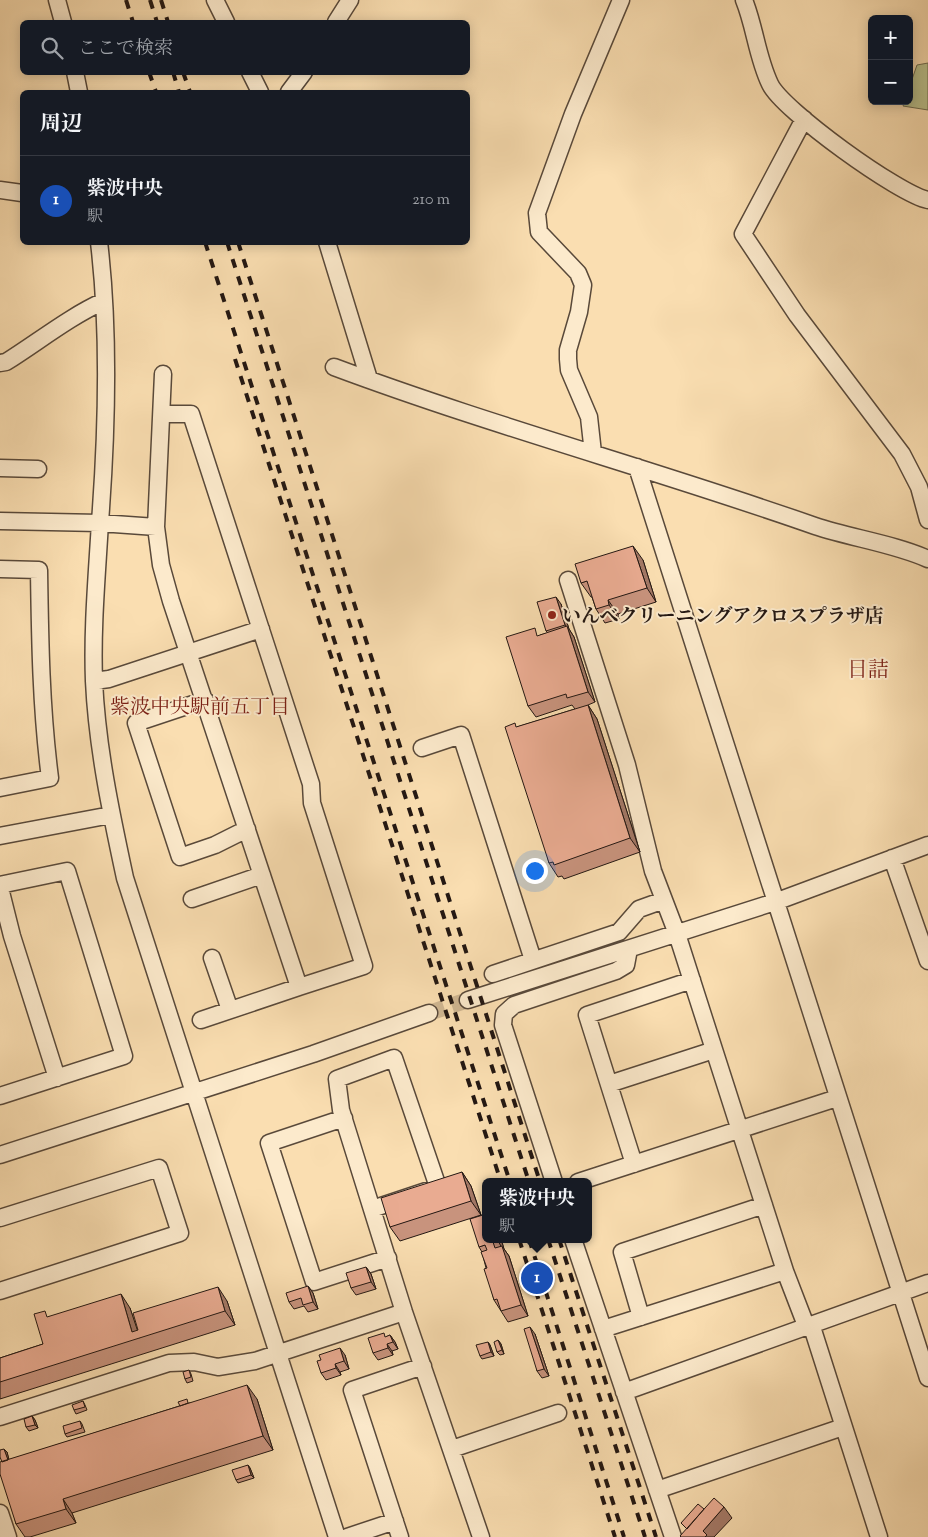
<!DOCTYPE html>
<html lang="ja">
<head>
<meta charset="utf-8">
<style>
  :root { --surface:#171b24; --page:#242831; --text:#f1f3f6; --muted:#9ea1a6; --line:#363941; --accent:#ea580c }
  body { margin:0; font-family:"Sorts Mill Goudy","Noto Serif JP",serif; background:var(--page); color:var(--text) }
  .controls { position:absolute; right:15px; top:15px; display:grid; overflow:hidden; border-radius:8px; box-shadow:0 2px 12px #0003 }
  .controls button { width:45px; height:45px; display:grid; place-items:center; padding:0; border:0; border-bottom:1px solid var(--line); background:var(--surface); color:var(--text); font:25px sans-serif }
  .you { position:absolute; left:534px; top:870px; width:18px; height:18px; margin:-12px; border:4px solid #fff; border-radius:50%; background:#1a73e8; box-shadow:0 0 0 8px #1a73e833 }
  .badge { display:grid; place-items:center; width:32px; height:32px; border-radius:50%; background:var(--accent); color:#fff; font-size:16px; font-weight:700 }
  .pin { position:absolute; translate:-50% -50%; border:2px solid #fff; box-shadow:0 1px 5px #0006 }
  .popup { position:absolute; left:482px; top:1178px; width:110px; height:65px; box-sizing:border-box; display:grid; place-content:center; border-radius:8px; background:var(--surface); filter:drop-shadow(0 1px 4px #0005); font-size:16px; white-space:nowrap; color:var(--muted) }
  .popup b { font-size:19px; color:var(--text) }
  .popup::after { content:''; position:absolute; left:50%; top:100%; margin-left:-10px; border:10px solid transparent; border-top-color:var(--surface) }
  .list { margin:0; padding:0; list-style:none }
  h2 { display:flex; justify-content:space-between; align-items:center; height:65px; margin:0; padding:0 20px; font-size:21px }
  h2 small { font-size:16px; font-weight:400; color:var(--muted) }
  .list li { display:grid; grid-template-columns:32px 1fr auto; gap:15px; align-items:center; box-sizing:border-box; height:90px; padding:0 20px; border-top:1px solid var(--line) }
  .list b { display:block; font-size:19px; white-space:nowrap }
  .list p { margin:0; font-size:16px; white-space:nowrap; color:var(--muted) }
  .list em { font-size:16px; font-style:normal; color:var(--muted) }
  .icon { flex:none; width:28px; height:28px; fill:none; stroke:currentColor; stroke-width:2; stroke-linecap:round; stroke-linejoin:round }
  .map { position:relative; flex:none; width:928px; height:1537px; overflow:hidden }
  .search { position:absolute; background:var(--surface); box-shadow:0 2px 12px #0003; left:20px; top:20px; width:450px; height:55px; display:flex; align-items:center; gap:12px; box-sizing:border-box; padding:0 18px; border-radius:8px; color:var(--muted); font-size:19px }
  .panel { position:absolute; background:var(--surface); box-shadow:0 2px 12px #0003; left:20px; top:90px; width:450px; height:155px; border-radius:8px }
  .map>svg:first-child { display:block }
</style>
</head>
<body>
<div class="map">
<svg width="928" height="1537" viewBox="0 0 928 1537">
  <rect width="100%" height="100%" fill="#fadeb1"/>
  <filter id="stains"><feTurbulence type="fractalNoise" baseFrequency=".004" numOctaves="4"/><feColorMatrix values="0 0 0 0 .2 0 0 0 0 .09 0 0 0 0 .02 0 0 0 .5 -.17"/></filter>
  <radialGradient id="worn" r=".72"><stop offset=".6" stop-color="#630" stop-opacity="0"/><stop offset="1" stop-color="#630" stop-opacity=".3"/></radialGradient>
  <path fill="#bac28e" stroke="#6e6c50" d="M928,63V110L903,106L905,101H909V88L917,65Z"/>
  <g fill="none" stroke-linecap="round" stroke-linejoin="round">
    <path stroke="#cfb691" stroke-width="16" stroke-dasharray="16 8" stroke-linecap="butt" d="M429,1013L468,1000"/>
    <defs>
      <path id="minor" d="M57,0L63,22
        M215,0L226,22
        M744,0C755,27 757,57 770,84C782,110 900,195 928,200
        M336,22L350,0
        M75,72L79,92
        M250,72L260,92
        M289,92L304,72
        M804,119L743,234L797,315L902,454L919,487L928,520
        M0,190L22,193
        M99,242C110,334 107,430 100,522C97,575 92,628 94,681C97,747 111,813 125,878L337,1537
        M327,242L369,379
        M0,363L6,362C38,342 69,317 104,301
        M334,367C492,426 656,470 815,526C851,538 895,544 928,559
        M593,453L589,417L569,370L568,359V350L579,312L583,285L578,273L539,232L537,213L573,114L621,0
        M637,467L928,1378
        M0,468L38,469
        M0,521L100,523L156,527L161,565L171,601L299,987L364,966L312,803L311,784L191,414H162
        M156,527L163,374
        M0,569L39,570C40,640 41,709 50,778L0,788
        M568,580L627,765L653,871L677,934L785,1271L805,1323L812,1327L879,1537
        M94,681L109,679L261,629
        M205,700L136,723L180,857L215,845L247,829
        M422,748L461,735L533,960
        M0,836L111,815
        M892,858L928,961
        M0,885L67,871L124,1056L0,1096
        M0,888L12,936L57,1078
        M192,899L262,875
        M212,958L230,1010
        M493,974L619,932L639,909L664,900
        M468,1000L775,902L928,845
        M201,1020L299,987
        M609,1084L714,1050
        M344,1118L269,1143L314,1282L388,1258
        M0,1155L313,1054L429,1013
        M634,1164L587,1015L692,980
        M554,1182L503,1025L504,1014L514,1005L616,971L626,965L629,949
        M578,1182L837,1098
        M372,1209L438,1187L394,1058L337,1079L341,1110L404,1312L481,1537
        M0,1218L159,1168L180,1233L0,1291
        M573,1239L673,1537
        M641,1317L622,1252L764,1205
        M603,1329L785,1271
        M624,1392L928,1283
        M0,1417L169,1363L194,1362L218,1367L255,1361L404,1312
        M452,1449L558,1413
        M657,1490L843,1427
        M0,1513L8,1537
        M347,1537L395,1521
        M400,1537L352,1390L423,1366"/>
    </defs>
    <use href="#minor" stroke="#59493a" stroke-width="19"/>
    <use href="#minor" stroke="#fceacc" stroke-width="16"/>
    <path stroke="#231712" stroke-width="4" stroke-dasharray="9 9" stroke-linecap="butt" d="M126,0L133,22
      M150,0L157,22
      M161,0L168,22
      M149,72L156,92
      M173,72L179,92
      M183,72L190,92
      M205,242L510,1182
      M227,242L529,1182
      M238,242L540,1182
      M235,359L501,1182
      M519,1239L615,1537
      M529,1239L624,1537
      M548,1239L645,1537
      M559,1239L656,1537"/>
  </g>
  <path fill="#c8937d" stroke="#231712" d="M643,560L656,602L618,614L619,619L605,623L596,609L592,597H591L581,583Z
    M561,604L569,629L574,637L595,702L588,705L597,719L640,852L564,879L562,876L558,877L549,863L517,727L575,709L572,705L536,717L528,706L540,635L548,633L546,631Z
    M462,1172L471,1186L481,1215L400,1241L390,1227Z
    M501,1239L504,1249L509,1256L528,1316L508,1322L494,1300L482,1252L479,1247Z
    M366,1267L371,1274L376,1289L356,1295L351,1288Z
    M308,1286L313,1293L318,1309L308,1312L304,1306L294,1309L289,1302Z
    M227,1301L235,1325L0,1399V1358L43,1344L49,1317L130,1308L137,1330Z
    M535,1334L549,1376L542,1378L537,1371Z
    M390,1335L395,1342L398,1349L392,1351L393,1355L378,1360L373,1353L386,1337Z
    M498,1340L501,1344L504,1354L500,1355L497,1352Z
    M488,1342L490,1345L494,1356L482,1359L480,1356Z
    M345,1355L349,1369L340,1372L341,1375L326,1380L321,1373Z
    M189,1370L191,1374L193,1381L187,1383L185,1379Z
    M257,1399L273,1450L72,1513L76,1523L30,1537H25L16,1524L2,1462L7,1452L9,1460L189,1403Z
    M83,1401L85,1405L87,1410L76,1414L74,1410Z
    M32,1416L35,1420L38,1428L29,1431L26,1427Z
    M80,1421L82,1424L85,1432L67,1437L65,1434Z
    M248,1465L250,1468L254,1478L238,1483L236,1480Z"/>
  <path fill="#a37866" stroke="#231712" d="M633,546L643,560L656,602L647,588Z
    M556,597L561,604L569,629L574,637L595,702L588,692L568,629L565,625Z
    M608,600L618,614L619,619L609,605Z
    M588,705L597,719L640,852L630,838Z
    M462,1172L471,1186L481,1215L471,1201Z
    M497,1239H501L504,1249L509,1256L528,1316L521,1305L502,1248Z
    M366,1267L371,1274L376,1289L371,1282Z
    M308,1286L313,1293L318,1309L313,1302Z
    M218,1287L227,1301L235,1325L225,1311Z
    M121,1294L130,1308L140,1338L132,1332Z
    M530,1327L535,1334L549,1376L544,1369Z
    M390,1335L395,1342L398,1349L393,1342Z
    M498,1340L501,1344L504,1354L502,1350Z
    M488,1342L490,1345L494,1356L491,1352Z
    M387,1344L392,1351L393,1355L388,1348Z
    M340,1348L345,1355L349,1369L344,1361Z
    M335,1364L340,1372L341,1375L336,1368Z
    M247,1385L257,1399L273,1450L263,1436Z
    M32,1416L35,1420L38,1428L35,1425Z
    M4,1449L7,1452L10,1464L8,1461Z
    M248,1465L250,1468L254,1478L251,1475Z
    M63,1499L72,1513L76,1523L66,1509Z
    M724,1507L732,1518L714,1537H705L703,1531Z"/>
  <path fill="#e9ab91" stroke="#231712" d="M633,546L647,588L608,600L609,605L596,609L587,581L581,583L575,564Z
    M556,597L565,625L546,631L537,602Z
    M567,626L588,692L567,698L566,694L528,706L506,637L535,628L537,636Z
    M588,705L630,838L554,865L553,862L549,863L505,727L515,723L516,727Z
    M462,1172L471,1201L390,1227L381,1198Z
    M486,1214V1239H497V1241L493,1242L495,1248L502,1246L521,1305L501,1311L497,1299L494,1300L484,1269L487,1268L481,1252L487,1250L485,1245L479,1247L470,1219Z
    M366,1267L371,1282L351,1288L346,1273Z
    M308,1286L313,1302L303,1305L301,1298L289,1302L286,1293Z
    M218,1287L225,1311L0,1382V1358L43,1344L34,1314L45,1311L47,1317L121,1294L132,1332L138,1330L133,1313Z
    M530,1327L544,1369L537,1371L524,1329Z
    M384,1333L385,1337L390,1335L393,1342L387,1344L388,1348L373,1353L368,1338Z
    M498,1340L502,1350L497,1352L494,1342Z
    M488,1342L491,1352L480,1356L476,1345Z
    M340,1348L344,1361L335,1364L336,1368L321,1373L317,1361L321,1360L319,1355Z
    M189,1370L191,1377L185,1379L183,1372Z
    M247,1385L263,1436L63,1499L66,1509L16,1524L0,1474V1462Z
    M187,1399L188,1403L180,1406L178,1402Z
    M83,1401L85,1407L74,1410L72,1405Z
    M32,1416L35,1425L26,1427L24,1419Z
    M80,1421L82,1428L65,1434L63,1426Z
    M4,1449L8,1460L2,1462L0,1457V1450Z
    M248,1465L251,1475L236,1480L232,1470Z
    M714,1498L724,1507L703,1531L707,1535L705,1537H681L680,1536Z
    M698,1504L704,1509L687,1529L681,1523Z"/>
  <circle fill="#8f2418" stroke="#fceacc" stroke-width="2" cx="552" cy="615" r="5"/>
  <g text-anchor="middle" stroke-width="4" stroke-linejoin="round" paint-order="stroke">
    <g font-size="19" font-weight="bold" fill="#231712" stroke="#fceacc" text-anchor="start">
      <text x="562" y="622">いんべクリーニングアクロスプラザ店</text>
    </g>
    <g font-size="20" fill="#7a1f14" stroke="#fceacc">
      <text x="200" y="713">紫波中央駅前五丁目</text>
    </g>
    <g font-size="21" fill="#7a1f14" stroke="#fceacc">
      <text x="868" y="676">日詰</text>
    </g>
  </g>
  <rect width="100%" height="100%" filter="url(#stains)"/>
  <rect width="100%" height="100%" fill="url(#worn)"/>
</svg>
<div class="controls">
<button>+</button>
<button>−</button>
</div>
<div class="you"></div>
<div class="pin badge" style="left:537px;top:1278px;background:#1a4fb4">1</div>
<div class="popup"><b>紫波中央</b>駅</div>
<div class="search"><svg class="icon" aria-label="search" viewBox="0 0 24 24"><circle cx="10" cy="10" r="6"/><path d="M15 15l6 6"/></svg>ここで検索</div>
<section class="panel">
<h2>周辺<small></small></h2>
<ul class="list">
<li><span class="badge" style="background:#1a4fb4">1</span><div><b>紫波中央</b><p>駅</p></div><em>210 m</em></li>
</ul>
</section>
</div>
</body>
</html>
